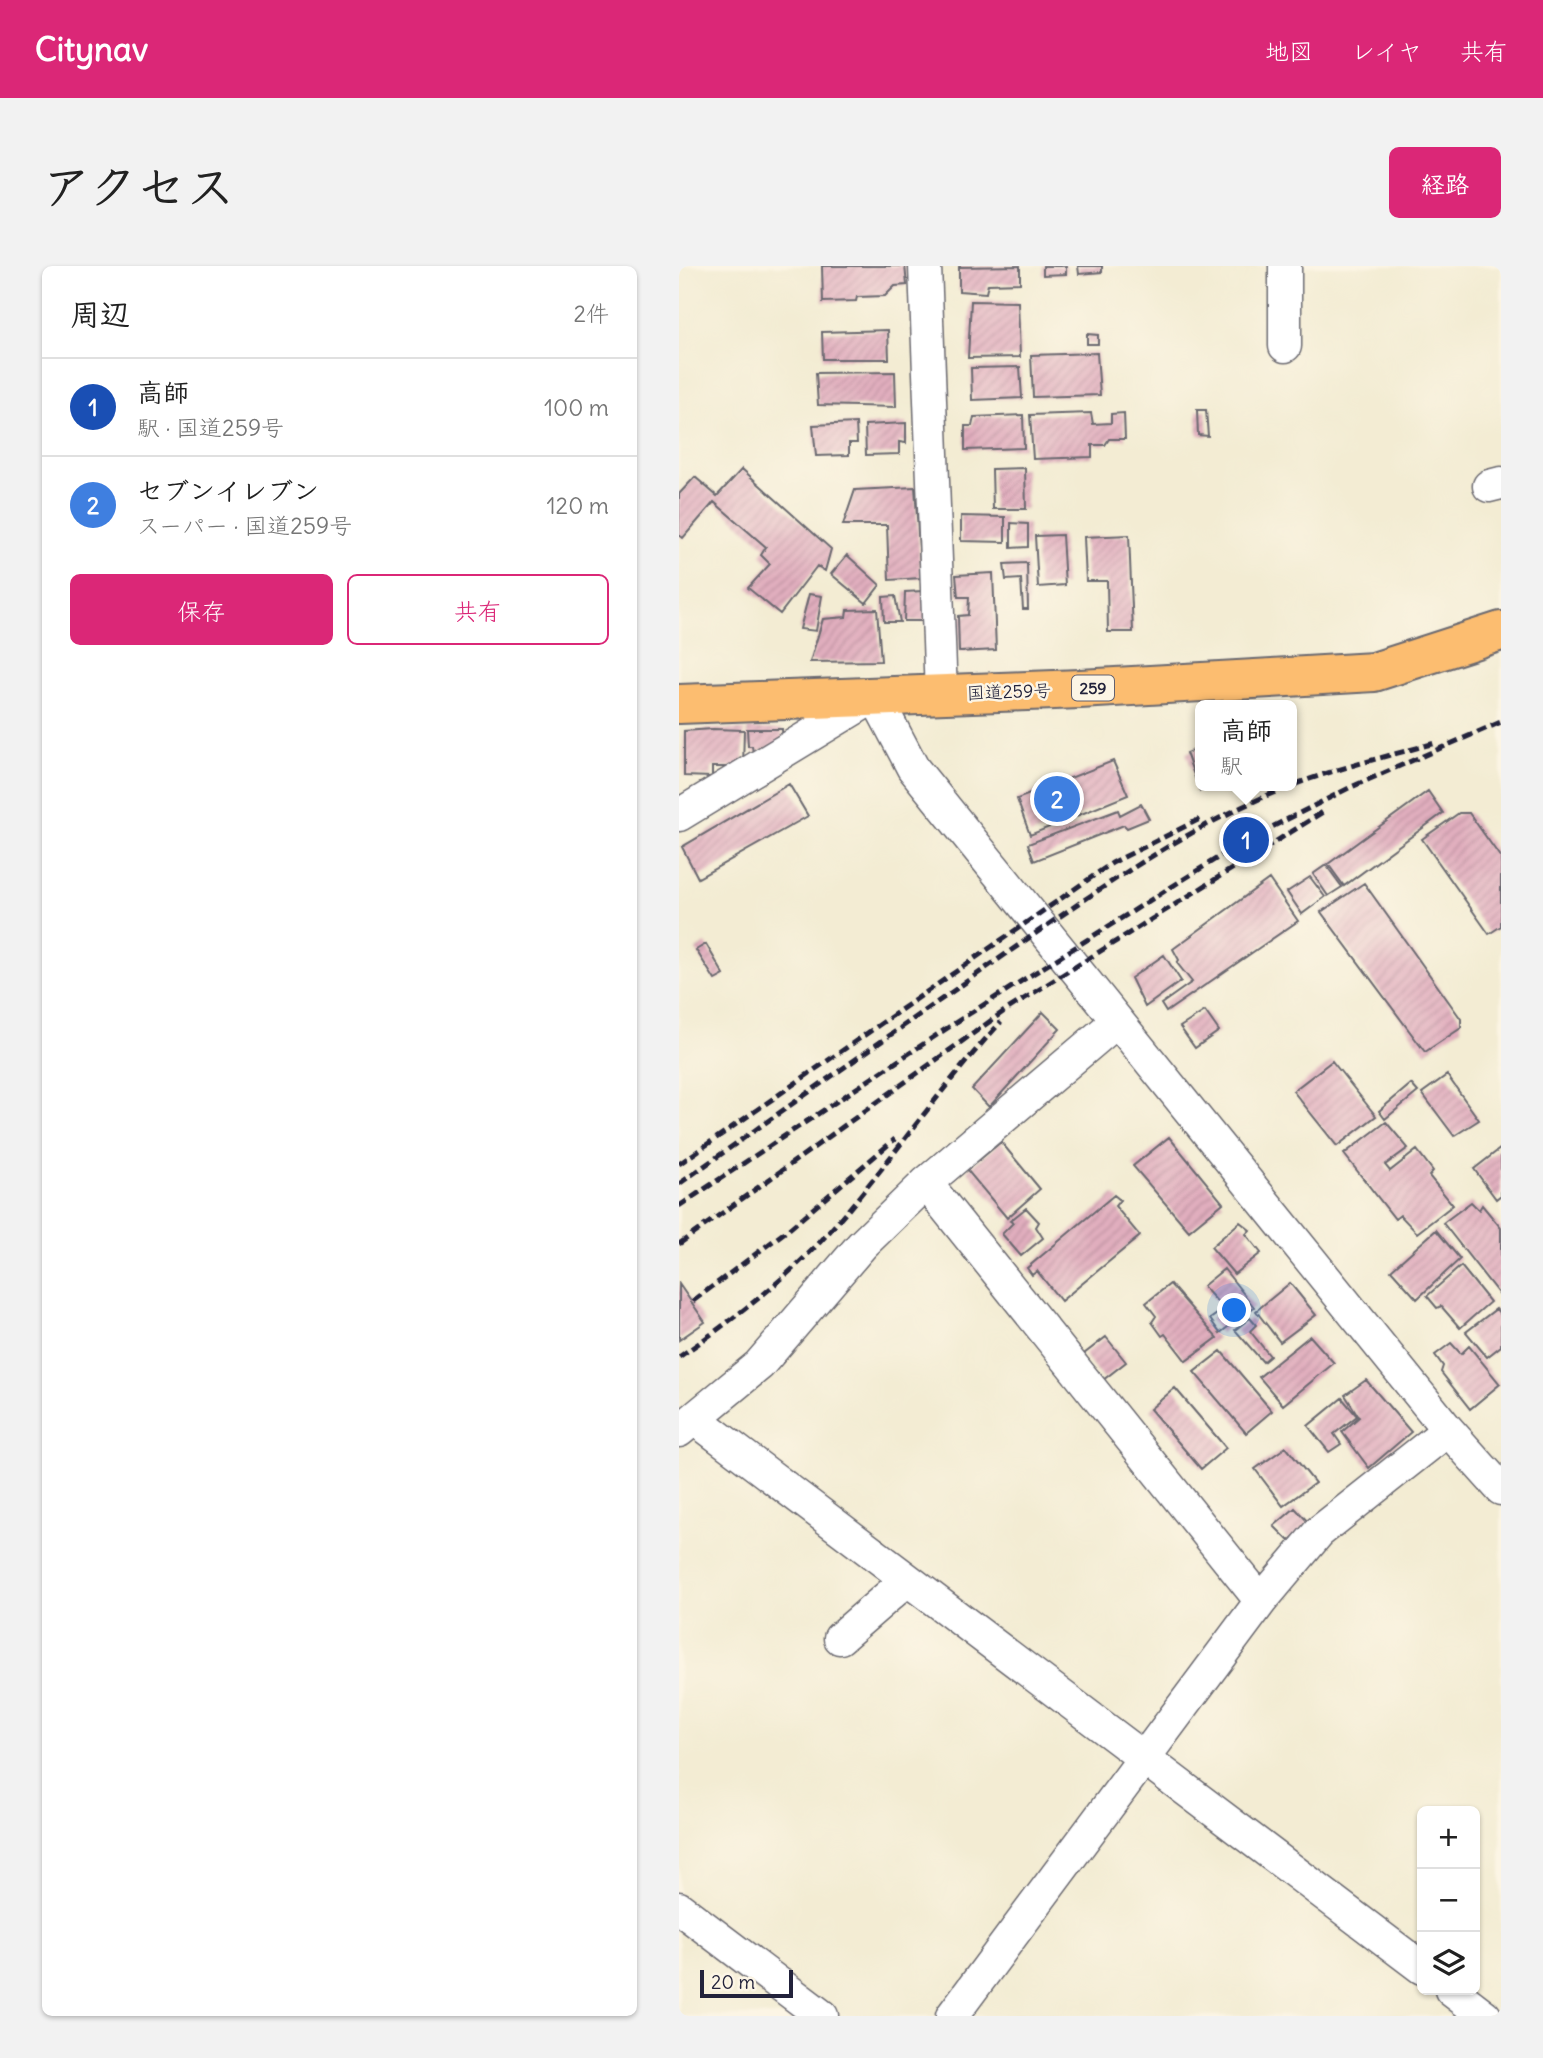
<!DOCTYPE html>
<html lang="ja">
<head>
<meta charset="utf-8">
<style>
  :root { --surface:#fff; --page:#f2f2f2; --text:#222; --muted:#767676; --line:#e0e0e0; --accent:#db2777 }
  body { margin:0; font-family:Delius,"Klee One",sans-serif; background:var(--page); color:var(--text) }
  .controls { position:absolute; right:21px; bottom:21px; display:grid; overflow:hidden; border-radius:10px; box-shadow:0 2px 5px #0004 }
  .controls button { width:63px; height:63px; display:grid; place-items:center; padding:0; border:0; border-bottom:2px solid var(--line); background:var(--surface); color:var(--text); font:35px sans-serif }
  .scale { position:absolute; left:21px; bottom:18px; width:93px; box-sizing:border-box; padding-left:7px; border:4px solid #22223b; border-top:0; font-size:19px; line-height:24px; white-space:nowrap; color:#22223b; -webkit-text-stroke:5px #fcf5e5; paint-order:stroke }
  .you { position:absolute; left:556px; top:1045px; width:24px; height:24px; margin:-18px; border:5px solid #fff; border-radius:50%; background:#1a73e8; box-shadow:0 0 0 10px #1a73e833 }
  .badge { display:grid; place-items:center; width:46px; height:46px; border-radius:50%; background:var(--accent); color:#fff; font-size:23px; font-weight:700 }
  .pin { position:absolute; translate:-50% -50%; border:4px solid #fff; box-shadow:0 2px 7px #0006 }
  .popup { position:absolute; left:516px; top:434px; width:102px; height:91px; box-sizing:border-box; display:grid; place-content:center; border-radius:10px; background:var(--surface); filter:drop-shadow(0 2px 5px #0005); font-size:23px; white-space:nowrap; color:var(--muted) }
  .popup b { font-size:26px; color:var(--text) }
  .popup::after { content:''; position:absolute; left:50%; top:100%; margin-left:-14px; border:14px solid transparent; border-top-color:var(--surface) }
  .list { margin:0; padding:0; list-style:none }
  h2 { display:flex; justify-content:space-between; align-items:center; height:91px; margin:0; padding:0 28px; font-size:30px }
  h2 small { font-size:23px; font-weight:400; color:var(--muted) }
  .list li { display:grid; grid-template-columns:46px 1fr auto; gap:21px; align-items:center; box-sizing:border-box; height:98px; padding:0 28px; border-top:2px solid var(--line) }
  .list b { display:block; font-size:26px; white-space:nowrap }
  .list p { margin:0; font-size:23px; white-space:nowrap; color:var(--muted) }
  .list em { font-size:23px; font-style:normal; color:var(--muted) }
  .actions { display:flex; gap:14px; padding:21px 28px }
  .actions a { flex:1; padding:16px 0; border:2px solid var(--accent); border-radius:10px; text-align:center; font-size:24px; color:var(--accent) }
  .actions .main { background:var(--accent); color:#fff }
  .icon { flex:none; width:38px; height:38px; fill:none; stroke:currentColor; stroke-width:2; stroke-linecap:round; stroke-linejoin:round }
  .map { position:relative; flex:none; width:822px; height:1750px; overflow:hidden; border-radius:10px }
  header { display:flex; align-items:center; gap:42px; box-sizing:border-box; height:98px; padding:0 35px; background:var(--accent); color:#fff }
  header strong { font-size:33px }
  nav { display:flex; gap:38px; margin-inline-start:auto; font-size:24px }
  .intro { display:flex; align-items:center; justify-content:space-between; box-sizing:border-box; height:168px; padding:0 42px }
  h1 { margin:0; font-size:49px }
  .button { padding:18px 32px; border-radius:10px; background:var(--accent); color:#fff; font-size:24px; font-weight:700 }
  main { display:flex; gap:42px; padding:0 42px }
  aside { flex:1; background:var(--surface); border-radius:10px; box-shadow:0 2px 5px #0004 }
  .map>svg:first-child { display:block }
</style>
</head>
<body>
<header>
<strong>Citynav</strong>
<nav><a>地図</a><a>レイヤ</a><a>共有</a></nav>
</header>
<div class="intro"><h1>アクセス</h1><a class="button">経路</a></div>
<main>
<aside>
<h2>周辺<small>2件</small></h2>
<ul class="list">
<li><span class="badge" style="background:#1a4fb4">1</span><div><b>高師</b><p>駅 · 国道259号</p></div><em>100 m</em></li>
<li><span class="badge" style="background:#3f7fe0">2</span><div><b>セブンイレブン</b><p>スーパー · 国道259号</p></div><em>120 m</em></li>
</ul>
<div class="actions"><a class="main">保存</a><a>共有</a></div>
</aside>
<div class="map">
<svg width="822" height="1750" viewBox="0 0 822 1750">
  <defs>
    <pattern id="building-hatch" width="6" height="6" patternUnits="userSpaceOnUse" patternTransform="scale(1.75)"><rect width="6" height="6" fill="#e1aebe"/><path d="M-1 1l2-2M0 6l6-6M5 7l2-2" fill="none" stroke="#c195a4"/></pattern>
  </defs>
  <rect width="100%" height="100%" fill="#fcf5e5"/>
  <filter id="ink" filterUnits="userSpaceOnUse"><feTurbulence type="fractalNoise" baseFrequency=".0143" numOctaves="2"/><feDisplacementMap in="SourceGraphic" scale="14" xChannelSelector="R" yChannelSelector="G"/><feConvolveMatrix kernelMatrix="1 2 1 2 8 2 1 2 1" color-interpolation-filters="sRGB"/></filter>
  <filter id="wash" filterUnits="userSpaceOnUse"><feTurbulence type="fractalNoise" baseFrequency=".00686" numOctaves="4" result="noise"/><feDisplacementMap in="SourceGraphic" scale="28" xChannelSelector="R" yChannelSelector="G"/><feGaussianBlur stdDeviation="1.57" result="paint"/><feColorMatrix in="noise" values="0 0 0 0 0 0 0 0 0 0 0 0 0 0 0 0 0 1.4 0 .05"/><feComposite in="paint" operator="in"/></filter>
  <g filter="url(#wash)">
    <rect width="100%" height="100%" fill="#f3ecd3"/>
    <g id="blocks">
      <path fill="url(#building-hatch)" d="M143,0H226L228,19L216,20L206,30L178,31L177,35L144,36Z
        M341,0V17L309,18L307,27L280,25V1Z
        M364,0H387V8L364,9Z
        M399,0H423V6L400,8Z
        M292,35L339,36L341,91L289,92Z
        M209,64L210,93H144L143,66Z
        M408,68L419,69V78H408Z
        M418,87L421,129L354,131L352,89Z
        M341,101L343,132L293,134L292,102Z
        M216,106L217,141L139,139L137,107Z
        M518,144H527L529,170L519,169Z
        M412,147L414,158L432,157V148L445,147L446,173H430L426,179H413V191L354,193L351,149Z
        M344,149L345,182L286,184V160H293L295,151Z
        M177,157L178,177H170V189L137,190L134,159Z
        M227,157V177L220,176V188L187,189L186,159Z
        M346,202L347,243H314L313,203Z
        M63,203L152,283L146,305L138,300L101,348L69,322L91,298L82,289L87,281L35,236L4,272L0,269V228L16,211L38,230Z
        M236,221L242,312L210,314L208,259H164L176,224Z
        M282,250L326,251V276L282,275Z
        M332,257L349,258V281L332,282Z
        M383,269L386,319L359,321L356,270Z
        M450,269L454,366H429L428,315H407L405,271Z
        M168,289L201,319L187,337L152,308Z
        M348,297L349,343H344L342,313L327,314L325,298Z
        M314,307L317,384L280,386L279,350L289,349L290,331H279L277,309Z
        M244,325L247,355H225L226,326Z
        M130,328L143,330L137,365L121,363Z
        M216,330L221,356H205L204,331Z
        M198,343L202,395L131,396L144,353L167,351L168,344Z
        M34,463L65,464L64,501H33V511L5,510V465Z
        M68,463H103L104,479L74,487L73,480H69Z
        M522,481V520H533L521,525L507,487Z
        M434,495L449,529L351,569L338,533Z
        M110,518L129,550L19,612L3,581Z
        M749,525L764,547L665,620L649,598Z
        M462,538L470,553L448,562L445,559L355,595L349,578L439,544L441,549Z
        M780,547H790L822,592V660L810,668L743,573Z
        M647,599L663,621L649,630L634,608Z
        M631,611L646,631L623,648L608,626Z
        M590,613L619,655L487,746L482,738L513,716L498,697L500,694L494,683Z
        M685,617L782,753V762L746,786L642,646Z
        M27,678L45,709L36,714L17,684Z
        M485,689L502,715L466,741L452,712Z
        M526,745L540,765L516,782L501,761Z
        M364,746L381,763L310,841L293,823Z
        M653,795L697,850L658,880L614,825Z
        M768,809L800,854L775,870L743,827Z
        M732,818L739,826L706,853L700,845Z
        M707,856L729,882L706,899L711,905L738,884L754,905L750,910L774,939L738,967L721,949L716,953L665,888Z
        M490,871L544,937L510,965L454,900Z
        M322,876L361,923L328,952L288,904Z
        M822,882V929L817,933L795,903Z
        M435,929L441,934L436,940L461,970L382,1035L358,1005L353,1009L348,1002Z
        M792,936L800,944L803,939L822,962V1031L764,957Z
        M347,942L360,956L357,961L364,972L342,990L323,968L334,957L331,955Z
        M561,956L571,964L567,968L582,987L555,1008L532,981Z
        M757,964L781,993L738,1033L712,1004Z
        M782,1000L811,1036L781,1062L762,1040L758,1042L748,1030Z
        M545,1003L575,1041L541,1067L531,1053L545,1043L524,1020Z
        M611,1017L637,1049L601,1076L577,1045Z
        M0,1018L26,1056L0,1074Z
        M491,1018L538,1072L507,1095L486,1068L483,1070L473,1056L477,1050L467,1037Z
        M817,1043L822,1049V1080L808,1091L787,1066Z
        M571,1052L577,1059L571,1065L591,1090L584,1096L556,1064Z
        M631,1070L655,1097L604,1139L580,1111Z
        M427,1071L447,1096L424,1114L405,1088Z
        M772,1077L782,1088L790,1080L821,1118L791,1143L762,1106L764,1100L756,1089Z
        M542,1085L593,1145L567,1167L515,1106Z
        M687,1114L732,1166L690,1202L663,1166L680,1151L666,1129Z
        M496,1122L547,1182L522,1203L471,1143Z
        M663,1132L678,1150L655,1168L662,1178L650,1186L629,1160Z
        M607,1181L636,1217L604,1240L576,1203Z
        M616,1242L630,1257L610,1275L595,1260Z"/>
    </g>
  </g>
  <g filter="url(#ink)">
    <use href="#blocks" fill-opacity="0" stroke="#6b6970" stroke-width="2"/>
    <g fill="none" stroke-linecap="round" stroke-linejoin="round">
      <defs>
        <path id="minor" d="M246,0L262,429
          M606,0V80
          M810,220L822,217
          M0,549L196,430L234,502L769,1164L822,1223
          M247,917L582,1335
          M16,1153L743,1702
          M0,1165L80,1099L183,979L247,917L437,756
          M161,1372L228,1314
          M0,1642L143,1750
          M772,1724L806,1750
          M273,1750L582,1335L640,1266L769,1164"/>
        <path id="highway" d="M0,438L401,423L695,406L822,365"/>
      </defs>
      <use href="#minor" stroke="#6b6970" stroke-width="35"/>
      <use href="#highway" stroke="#6b6970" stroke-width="42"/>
      <use href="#minor" stroke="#fff" stroke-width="32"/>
      <use href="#highway" stroke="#fcbd6f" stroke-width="38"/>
      <path stroke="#22223b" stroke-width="5" stroke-dasharray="10 5" stroke-linecap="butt" d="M0,898L433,597L523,552
        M0,918C101,846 203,775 304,704C396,640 490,571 594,527C646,505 702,492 756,477
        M0,940L282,753L567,574L670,522L822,456
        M0,978L324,746L647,544
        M14,1035L110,963L216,873
        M0,1091C49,1057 99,1020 141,976C205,906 257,826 322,756"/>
    </g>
  </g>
  <g text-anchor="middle" stroke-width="5" stroke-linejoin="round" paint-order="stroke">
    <rect fill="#fcf5e5" stroke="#63616e" stroke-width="2" x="393" y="409.5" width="42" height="25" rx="5"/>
    <g font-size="16" font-weight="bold" fill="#22223b">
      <text x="414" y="428">259</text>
    </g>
    <g font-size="18" fill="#22223b" stroke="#fcf5e5">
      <text transform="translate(330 426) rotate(-2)" y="6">国道259号</text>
    </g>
  </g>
</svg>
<div class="controls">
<button>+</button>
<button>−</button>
<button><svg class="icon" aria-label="layers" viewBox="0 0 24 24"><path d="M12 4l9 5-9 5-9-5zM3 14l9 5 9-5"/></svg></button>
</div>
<div class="scale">20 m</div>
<div class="you"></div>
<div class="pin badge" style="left:567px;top:574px;background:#1a4fb4">1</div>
<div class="popup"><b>高師</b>駅</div>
<div class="pin badge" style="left:378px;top:533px;background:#3f7fe0">2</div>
</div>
</main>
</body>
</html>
